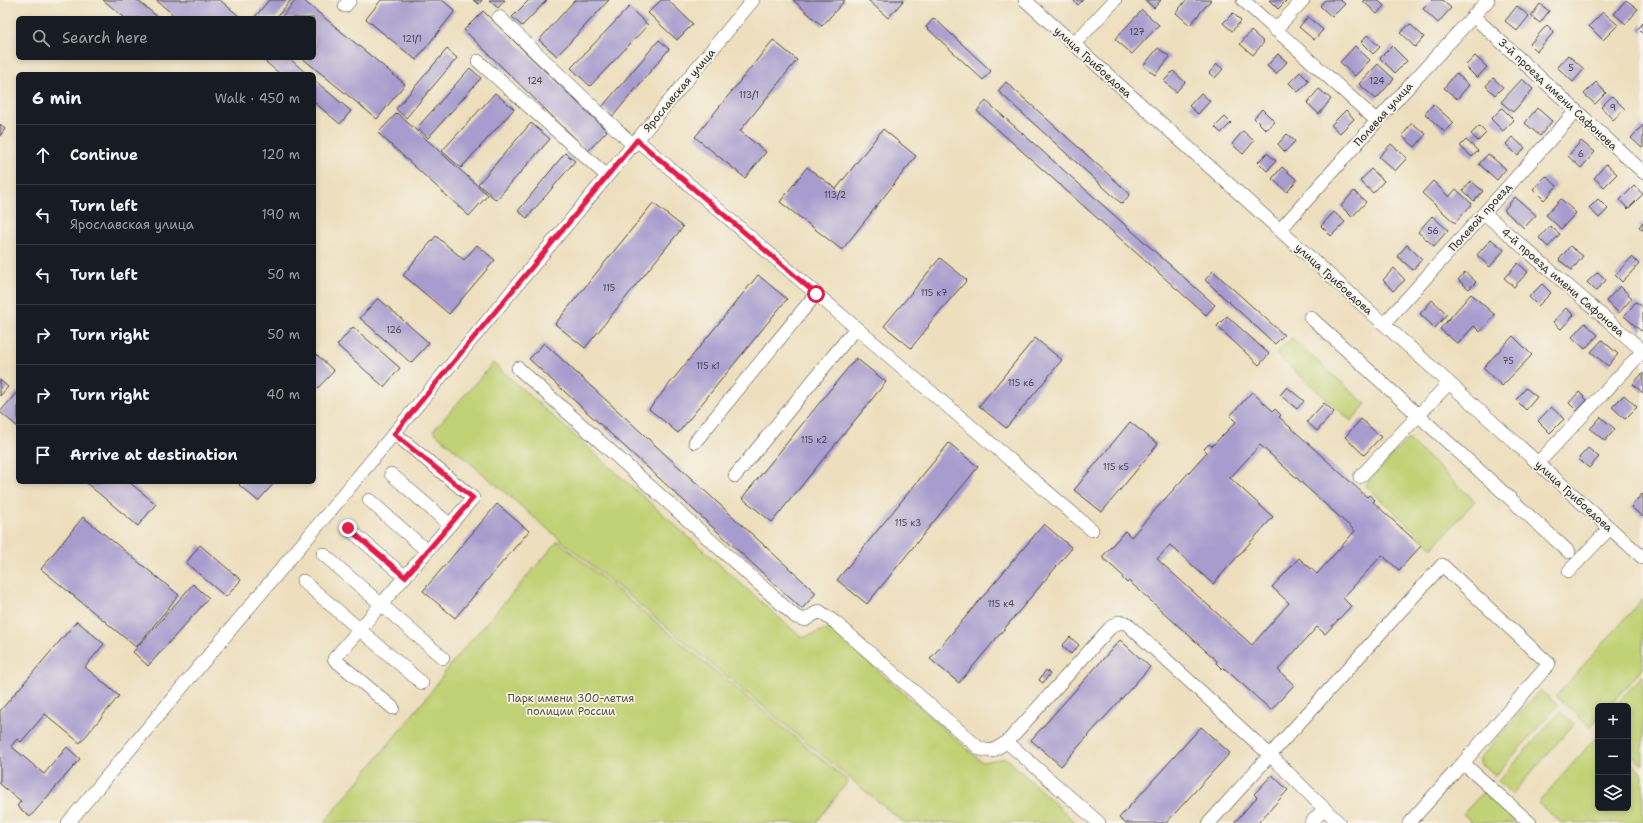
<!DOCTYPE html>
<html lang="en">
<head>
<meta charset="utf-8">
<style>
  :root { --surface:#171b24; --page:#20242c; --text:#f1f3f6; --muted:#9ea1a6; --line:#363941 }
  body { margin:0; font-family:"Shantell Sans",sans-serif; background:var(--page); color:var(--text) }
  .controls { position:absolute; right:12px; bottom:12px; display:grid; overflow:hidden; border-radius:6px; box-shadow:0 2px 6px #0003 }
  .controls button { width:36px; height:36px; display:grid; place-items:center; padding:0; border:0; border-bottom:1px solid var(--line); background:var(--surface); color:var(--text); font:20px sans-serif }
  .stop { position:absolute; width:12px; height:12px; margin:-9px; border:3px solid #e11d48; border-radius:50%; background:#fff }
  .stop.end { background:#e11d48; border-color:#fff; box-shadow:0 1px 4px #0008 }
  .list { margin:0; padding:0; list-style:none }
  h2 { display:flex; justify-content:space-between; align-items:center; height:52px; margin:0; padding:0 16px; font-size:17px }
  h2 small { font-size:13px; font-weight:400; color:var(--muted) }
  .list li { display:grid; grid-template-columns:26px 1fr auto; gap:12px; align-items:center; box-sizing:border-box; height:60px; padding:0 16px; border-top:1px solid var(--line) }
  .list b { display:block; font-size:15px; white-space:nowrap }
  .list p { margin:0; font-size:13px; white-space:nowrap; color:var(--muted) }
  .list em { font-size:13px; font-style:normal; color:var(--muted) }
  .icon { flex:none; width:22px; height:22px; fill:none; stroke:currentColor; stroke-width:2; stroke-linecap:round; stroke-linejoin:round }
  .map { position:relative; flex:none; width:1643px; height:823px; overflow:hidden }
  .search { position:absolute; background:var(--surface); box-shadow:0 2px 6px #0003; left:16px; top:16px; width:300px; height:44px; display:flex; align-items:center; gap:10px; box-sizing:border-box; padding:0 14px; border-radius:6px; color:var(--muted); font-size:15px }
  .panel { position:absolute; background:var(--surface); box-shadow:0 2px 6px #0003; left:16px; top:72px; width:300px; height:412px; border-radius:6px }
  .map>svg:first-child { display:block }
</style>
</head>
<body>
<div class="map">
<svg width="1643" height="823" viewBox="0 0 1643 823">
  <rect width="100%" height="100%" fill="#f7f3e8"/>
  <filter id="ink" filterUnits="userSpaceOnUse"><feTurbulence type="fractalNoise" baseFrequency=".025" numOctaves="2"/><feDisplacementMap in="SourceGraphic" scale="8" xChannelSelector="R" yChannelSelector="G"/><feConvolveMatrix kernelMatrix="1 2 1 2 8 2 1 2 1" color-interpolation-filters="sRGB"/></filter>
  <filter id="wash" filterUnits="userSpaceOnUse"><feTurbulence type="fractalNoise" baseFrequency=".012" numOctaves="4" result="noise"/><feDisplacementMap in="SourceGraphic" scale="16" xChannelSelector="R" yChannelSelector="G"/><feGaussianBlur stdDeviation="0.9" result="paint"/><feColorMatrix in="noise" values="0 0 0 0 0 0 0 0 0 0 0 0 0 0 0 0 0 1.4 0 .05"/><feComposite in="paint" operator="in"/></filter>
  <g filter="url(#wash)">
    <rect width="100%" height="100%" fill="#eddfbe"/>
    <path fill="#c1d174" stroke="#767e50" d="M1291,338L1366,404L1351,421L1276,354Z
      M493,363L802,638L829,628L982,762L1006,758L1076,823H904L550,531L433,431Z
      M1408,439L1475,501L1433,548L1365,485Z
      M558,541L848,781L816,823H324L427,697L454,660Z
      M1643,599V668L1609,706H1598V718L1590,727L1556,696Z
      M1643,675V765L1628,752V706H1615Z
      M1540,690L1558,705L1495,776L1480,763V758Z
      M1560,712L1574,724L1512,794L1498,781Z
      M1598,735V808H1628V760L1643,773V823H1561L1538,803Z
      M1483,792L1518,823H1473L1463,814Z"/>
    <g id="blocks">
      <path fill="#a89cce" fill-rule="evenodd" d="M103,0H137L159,18H125Z
        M156,0H220L239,16L237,18H177Z
        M269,0H291L276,18H254Z
        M296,0H303L405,84L377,119L302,58H314V18H281Z
        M381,0H442L455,11L416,60L366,19Z
        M473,0H482L479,4Z
        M489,0H505L498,8Z
        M529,0H547L522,26L512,17Z
        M575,0H609L557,56L539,40Z
        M661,0H668L693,24L677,40L648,13Z
        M793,0H845L822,26Z
        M868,0H904L888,18Z
        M1073,0H1083L1078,5Z
        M1145,0H1161L1154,8Z
        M1186,0H1211L1190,25L1176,13Z
        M1269,0H1287L1278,9Z
        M1325,0H1340L1345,4L1332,17L1320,6Z
        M1364,0H1378L1384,6L1377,14L1363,1Z
        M1432,0H1442L1451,8L1438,23L1423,9Z
        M1626,0L1638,9L1626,24L1614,14Z
        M1540,4L1549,11L1540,23L1531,16Z
        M1517,6L1529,16L1517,31L1505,21Z
        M629,7L648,25L590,86L571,68Z
        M1142,10L1159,25L1132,54L1115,39Z
        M483,11L607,131L588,151L464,30Z
        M1603,12L1618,25L1603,40L1589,26Z
        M1233,13L1241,21L1232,31L1223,23Z
        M1308,17L1323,30L1314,40L1299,27Z
        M934,18L991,71L983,80L926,27Z
        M1643,23V34L1638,29Z
        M1410,24L1424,37L1415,47L1400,33Z
        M1547,25L1554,32L1537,51L1530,44Z
        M1251,31L1264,42L1253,55L1240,44Z
        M1367,35L1380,47L1373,54L1361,42Z
        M659,40L669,49L613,116L602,107Z
        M773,40L797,60L740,131L766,152L745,178L695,137Z
        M1355,46L1370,60L1355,76L1340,62Z
        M1392,46L1407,61L1395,73L1380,58Z
        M1158,48L1170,57L1155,75L1143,66Z
        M447,49L457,58L406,118L396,109Z
        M1278,54L1287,62L1276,74L1267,66Z
        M1568,55L1584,69L1573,82L1557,67Z
        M1475,56L1487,67L1477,78L1465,66Z
        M261,58H289L307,74H280Z
        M1217,64L1223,69L1215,78L1209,73Z
        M1378,64L1394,79L1376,99L1359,84Z
        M470,68L481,78L428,138L417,128Z
        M1173,71L1185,82L1176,92L1164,81Z
        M1300,72L1309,81L1298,92L1289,83Z
        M1456,73L1469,85L1457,99L1444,88Z
        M1493,78L1503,87L1495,95L1486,86Z
        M1522,79L1533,89L1513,112L1501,102Z
        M314,80L351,111L340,124L314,102Z
        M1006,82L1130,194L1122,204L998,91Z
        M1596,82L1606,93L1595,104L1584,94Z
        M1319,89L1331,99L1319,114L1307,103Z
        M495,93L514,109L461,168L442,151Z
        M1201,93L1210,101L1198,114L1189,106Z
        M1612,96L1625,109L1613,120L1601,107Z
        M986,101L1215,305L1206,315L977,111Z
        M1433,104L1454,123L1445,132L1425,114Z
        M1502,108L1514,120L1503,131L1491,119Z
        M1537,108L1552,121L1540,136L1525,123Z
        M1262,109L1275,122L1266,130L1254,118Z
        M1346,110L1354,119L1340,133L1331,125Z
        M397,113L488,195L469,216L378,133Z
        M1225,117L1231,123L1221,133L1215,127Z
        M531,123L550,139L496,200L478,184Z
        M1412,123L1426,134L1415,147L1402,136Z
        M0,124L5,129L0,136Z
        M1643,125V147L1642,148L1631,138Z
        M1479,126L1486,133L1478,141L1471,134Z
        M883,129L916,156L842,250L780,202L807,167L836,189Z
        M1243,131L1254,141L1243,154L1232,144Z
        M1287,134L1295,141L1285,152L1278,144Z
        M1512,137L1525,148L1518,156L1506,144Z
        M1466,140L1478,151L1472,157L1460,146Z
        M1581,141L1595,152L1581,168L1568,156Z
        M1391,144L1407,158L1395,171L1379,157Z
        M565,153L575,161L527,218L518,211Z
        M1267,153L1276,161L1267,171L1258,162Z
        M1488,154L1506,169L1497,180L1479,164Z
        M1606,164L1617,174L1604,187L1594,178Z
        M1282,167L1297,180L1287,192L1272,179Z
        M1371,169L1384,181L1373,193L1360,181Z
        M1546,176L1557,186L1544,200L1533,189Z
        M1433,181L1449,197L1456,189L1472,204L1455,223L1422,193Z
        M1471,181L1483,191L1474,201L1463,190Z
        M1634,186L1643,194L1628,209L1620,200Z
        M1354,191L1366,202L1352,217L1341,206Z
        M1515,197L1536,215L1524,228L1504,210Z
        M1561,199L1576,213L1561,229L1546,215Z
        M1598,199L1608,209L1599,218L1589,208Z
        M653,203L683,227L585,348L555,324Z
        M1334,212L1345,222L1331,236L1321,226Z
        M1432,216L1448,230L1434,246L1418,232Z
        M1643,222V230L1639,227Z
        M1550,226L1560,234L1548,247L1539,238Z
        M436,236L464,260L477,245L495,260L449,314L403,275Z
        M1491,239L1504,250L1490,267L1477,255Z
        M1407,245L1422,259L1413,270L1397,256Z
        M1570,246L1583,256L1572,270L1559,260Z
        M1632,257L1639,264L1622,282L1615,275Z
        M940,258L967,280L928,325L929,326L911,348L884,326Z
        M1518,263L1528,272L1514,287L1504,278Z
        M1394,268L1405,280L1393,291L1383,280Z
        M1213,271L1284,335L1275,344L1205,280Z
        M1465,272L1476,282L1469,289L1458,280Z
        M1598,272L1606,280L1596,291L1587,282Z
        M758,275L787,299L678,433L649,409Z
        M1542,284L1551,293L1538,306L1529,297Z
        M1620,286L1632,298L1619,313L1606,301Z
        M1471,294L1495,315L1480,332L1474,326L1458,344L1440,329Z
        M378,298L429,343L411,363L360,318Z
        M1432,300L1447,314L1435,328L1420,314Z
        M1636,302L1643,307V329L1641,331L1624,316Z
        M1566,308L1574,315L1561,329L1553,322Z
        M1227,316L1269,354L1259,365L1217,326Z
        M1585,323L1598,335L1585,349L1572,337Z
        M353,327L400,368L384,387L337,345Z
        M1513,336L1532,355L1502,386L1483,368Z
        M1035,338L1062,360L1006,428L979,406Z
        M1602,340L1618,354L1608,366L1591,352Z
        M544,343L816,593L802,609L529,359Z
        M316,354L334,371L314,392V357Z
        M856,358L886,382L772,522L742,498Z
        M1643,373V393L1633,384Z
        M0,380L8,387L0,396Z
        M1287,387L1304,401L1297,409L1280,395Z
        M1526,388L1537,397L1526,410L1516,400Z
        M18,391V427L0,412Z
        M1252,392L1273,411L1275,409L1281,415L1279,417L1367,497L1369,495L1375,500L1373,502L1421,546L1399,570L1382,555L1343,598L1351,606L1325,634L1317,627L1278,670L1294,685L1271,710L1223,667L1222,669L1216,663L1217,661L1129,581L1127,583L1122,578L1123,576L1102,557L1125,531L1131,537L1207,452L1204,449L1209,444L1212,446L1236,422L1230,416ZM1260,445L1355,531L1317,574L1299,558L1272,587L1289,603L1252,645L1157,559L1170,545L1213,584L1273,517L1230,478Z
        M1579,392L1587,400L1577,411L1569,403Z
        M1624,395L1637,407L1625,419L1612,407Z
        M1324,403L1334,412L1317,431L1307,422Z
        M1551,407L1564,419L1550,433L1538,421Z
        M1601,417L1615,429L1605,441L1590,429Z
        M1361,419L1381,437L1364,455L1345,437Z
        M1130,422L1158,444L1102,512L1074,490Z
        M949,443L978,467L867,604L837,580Z
        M1588,448L1599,457L1589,468L1578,459Z
        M85,482H129L156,504L138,526Z
        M242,482H275L258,501L239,485Z
        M1642,494L1643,495V517L1631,507Z
        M497,504L529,531L455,618L423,591Z
        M83,517L179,595L136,647L41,569Z
        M1044,524L1072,548L959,683L930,659Z
        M200,545L241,580L226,597L186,563Z
        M193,584L209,598L148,666L133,652Z
        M77,621L104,644L85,667L119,696L80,743L45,714L21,742L17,739L11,746L44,774L67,747L80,759L30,817L17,806L21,801L0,784V711Z
        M1070,637L1079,645L1071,654L1062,646Z
        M1120,640L1150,667L1061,766L1031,740Z
        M1046,670L1050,674L1043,683L1039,680Z
        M1201,727L1230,753L1166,823H1125L1119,818Z
        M1272,775L1288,790L1258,823H1234L1257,797L1254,794Z"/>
    </g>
  </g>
  <g filter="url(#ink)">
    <use href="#blocks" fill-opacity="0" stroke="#484641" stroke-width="1"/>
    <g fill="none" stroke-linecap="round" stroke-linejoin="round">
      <defs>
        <path id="minor" d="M1025,0L1643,558
          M1243,0L1377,121
          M345,6L350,0
          M1473,16L1643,172
          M499,17L633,145
          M1275,30L1303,0
          M1074,44L1115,0
          M478,61L607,176
          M637,140L1092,530
          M1484,213L1643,351
          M1280,230L1377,121L1488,0
          M1310,317L1569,552
          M1384,324L1576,111
          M518,368L796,617L805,620L819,611L836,623L980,749L992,751L1007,742L1110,628L1119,622L1126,623L1270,755L1209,823
          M695,442L816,294
          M1538,463L1643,351
          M391,474L450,525
          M735,476L856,328
          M1360,477L1449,383
          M369,500L427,551
          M348,528L405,577
          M323,554L443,658
          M1569,571L1610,528
          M303,581L422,683
          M393,708L334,659L473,498L394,433
          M1007,742L1099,823
          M68,823L329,512L753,0
          M1311,823L1324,809
          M1339,823L1270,755L1442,565L1549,664L1463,763
          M1409,823L1463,763L1530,823"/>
      </defs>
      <use href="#minor" stroke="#484641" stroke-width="14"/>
      <use href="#minor" stroke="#fff" stroke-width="13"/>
    </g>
  </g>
  <g fill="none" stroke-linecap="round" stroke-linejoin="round" filter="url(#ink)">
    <path stroke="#e11d48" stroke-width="5" d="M348,528L405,577L473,498L394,434L637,140L816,294"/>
  </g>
  <g text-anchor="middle" stroke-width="3.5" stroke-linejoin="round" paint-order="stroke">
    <g font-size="9" fill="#4a4754">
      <text x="1137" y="35">127</text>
      <text x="412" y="42">121/1</text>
      <text x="1571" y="71">5</text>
      <text x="535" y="84">124</text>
      <text x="1377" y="84">124</text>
      <text x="749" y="98">113/1</text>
      <text x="1613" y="111">9</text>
      <text x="1581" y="157">6</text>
      <text x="835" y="198">113/2</text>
      <text x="1433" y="234">56</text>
      <text x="609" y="291">115</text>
      <text x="934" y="296">115 к7</text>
      <text x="394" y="333">126</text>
      <text x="1508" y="364">75</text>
      <text x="708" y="369">115 к1</text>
      <text x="1021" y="386">115 к6</text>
      <text x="814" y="443">115 к2</text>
      <text x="1116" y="470">115 к5</text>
      <text x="908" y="526">115 к3</text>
      <text x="1001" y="607">115 к4</text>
    </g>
    <g font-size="11" fill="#2b2b2b" stroke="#f7f3e8">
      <text transform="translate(1093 62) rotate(42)" y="4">улица Грибоедова</text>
      <text transform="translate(679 90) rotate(-50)" y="4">Ярославская улица</text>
      <text transform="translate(1558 94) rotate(43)" y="4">3-й проезд имени Сафонова</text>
      <text transform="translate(1383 114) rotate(-48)" y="4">Полевая улица</text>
      <text transform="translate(1480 217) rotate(-48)" y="4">Полевой проезд</text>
      <text transform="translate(1334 279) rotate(42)" y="4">улица Грибоедова</text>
      <text transform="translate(1563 282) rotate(41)" y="4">4-й проезд имени Сафонова</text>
      <text transform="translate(1574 496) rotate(42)" y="4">улица Грибоедова</text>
    </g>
    <g font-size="11" fill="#50543d" stroke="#f7f3e8">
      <text x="571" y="702">Парк имени 300-летия<tspan x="571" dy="13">полиции России</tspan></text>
    </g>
  </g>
</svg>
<div class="controls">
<button>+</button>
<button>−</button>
<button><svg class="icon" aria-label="layers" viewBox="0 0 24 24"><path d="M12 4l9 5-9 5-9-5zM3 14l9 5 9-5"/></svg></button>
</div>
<div class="stop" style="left:816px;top:294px"></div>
<div class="stop end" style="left:348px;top:528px"></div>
<div class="search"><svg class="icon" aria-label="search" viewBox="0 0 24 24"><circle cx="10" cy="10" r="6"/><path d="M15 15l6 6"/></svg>Search here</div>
<section class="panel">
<h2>6 min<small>Walk · 450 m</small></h2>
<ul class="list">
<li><svg class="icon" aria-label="ahead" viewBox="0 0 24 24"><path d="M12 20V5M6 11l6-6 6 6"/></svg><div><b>Continue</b></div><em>120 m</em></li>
<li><svg class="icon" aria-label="left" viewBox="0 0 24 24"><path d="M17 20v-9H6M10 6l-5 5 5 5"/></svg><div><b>Turn left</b><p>Ярославская улица</p></div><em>190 m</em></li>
<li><svg class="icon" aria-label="left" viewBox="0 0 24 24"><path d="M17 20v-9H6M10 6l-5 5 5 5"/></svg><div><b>Turn left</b></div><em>50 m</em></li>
<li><svg class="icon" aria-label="right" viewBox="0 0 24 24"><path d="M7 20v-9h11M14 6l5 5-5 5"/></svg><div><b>Turn right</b></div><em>50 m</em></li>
<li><svg class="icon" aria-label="right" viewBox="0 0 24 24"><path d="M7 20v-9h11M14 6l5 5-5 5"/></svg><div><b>Turn right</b></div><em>40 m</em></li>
<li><svg class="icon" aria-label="arrive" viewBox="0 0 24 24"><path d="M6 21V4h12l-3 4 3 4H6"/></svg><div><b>Arrive at destination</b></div></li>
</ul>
</section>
</div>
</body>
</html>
